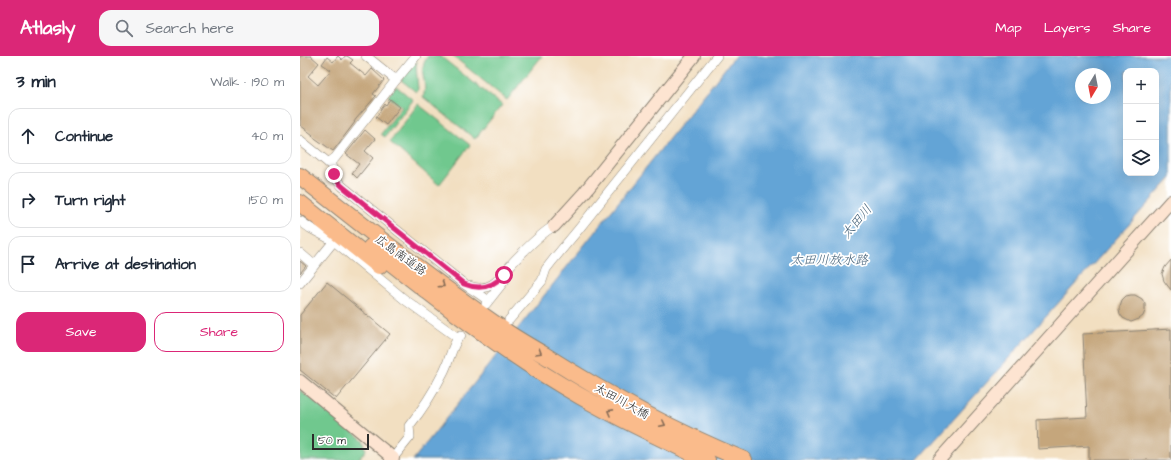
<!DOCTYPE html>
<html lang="en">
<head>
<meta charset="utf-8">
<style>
  :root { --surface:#fff; --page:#f6f6f7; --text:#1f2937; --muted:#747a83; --line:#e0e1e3; --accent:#db2777 }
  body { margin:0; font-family:"Architects Daughter","Klee One",sans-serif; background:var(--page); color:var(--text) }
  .controls { position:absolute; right:12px; top:12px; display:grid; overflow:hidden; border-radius:8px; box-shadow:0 4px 16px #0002 }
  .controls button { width:36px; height:36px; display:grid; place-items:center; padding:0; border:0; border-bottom:1px solid var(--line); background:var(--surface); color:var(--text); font:20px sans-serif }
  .compass { position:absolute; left:775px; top:12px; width:36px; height:36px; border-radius:50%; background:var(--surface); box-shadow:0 4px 16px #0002; rotate:190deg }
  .scale { position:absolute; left:12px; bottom:10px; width:57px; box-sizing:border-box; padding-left:4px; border:2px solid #2b2b2b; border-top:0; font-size:11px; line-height:14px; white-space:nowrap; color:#2b2b2b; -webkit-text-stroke:3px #fff; paint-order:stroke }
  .stop { position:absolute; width:12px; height:12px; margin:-9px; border:3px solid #db2777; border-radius:50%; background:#fff }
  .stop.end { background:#db2777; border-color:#fff; box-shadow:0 1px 4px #0008 }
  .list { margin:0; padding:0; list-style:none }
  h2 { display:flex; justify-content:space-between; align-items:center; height:52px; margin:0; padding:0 16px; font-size:17px }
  h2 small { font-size:13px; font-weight:400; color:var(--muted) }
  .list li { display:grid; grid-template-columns:26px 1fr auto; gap:12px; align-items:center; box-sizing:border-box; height:56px; margin:0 8px 8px; padding:0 8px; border:1px solid var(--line); border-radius:12px }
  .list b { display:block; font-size:15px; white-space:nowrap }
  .list em { font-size:13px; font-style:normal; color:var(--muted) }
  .actions { display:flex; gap:8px; padding:12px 16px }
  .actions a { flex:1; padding:9px 0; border:1px solid var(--accent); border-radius:12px; text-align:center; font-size:14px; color:var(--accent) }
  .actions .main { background:var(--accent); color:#fff }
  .icon { flex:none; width:22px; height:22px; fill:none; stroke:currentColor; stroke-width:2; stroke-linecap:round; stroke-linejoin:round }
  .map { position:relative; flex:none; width:871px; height:404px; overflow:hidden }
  header { display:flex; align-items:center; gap:24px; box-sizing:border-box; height:56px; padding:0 20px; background:var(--accent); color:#fff }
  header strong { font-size:19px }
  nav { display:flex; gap:22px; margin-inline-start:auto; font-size:14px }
  .search { width:280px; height:36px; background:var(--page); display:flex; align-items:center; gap:10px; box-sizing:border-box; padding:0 14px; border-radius:12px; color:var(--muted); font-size:15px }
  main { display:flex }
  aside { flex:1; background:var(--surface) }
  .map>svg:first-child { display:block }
</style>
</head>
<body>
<header>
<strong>Atlasly</strong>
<div class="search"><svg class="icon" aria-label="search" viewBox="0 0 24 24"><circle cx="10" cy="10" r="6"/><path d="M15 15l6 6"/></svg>Search here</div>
<nav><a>Map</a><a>Layers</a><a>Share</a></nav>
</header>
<main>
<aside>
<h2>3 min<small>Walk · 190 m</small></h2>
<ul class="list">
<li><svg class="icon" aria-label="ahead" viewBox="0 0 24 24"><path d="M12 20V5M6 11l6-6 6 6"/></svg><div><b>Continue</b></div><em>40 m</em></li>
<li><svg class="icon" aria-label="right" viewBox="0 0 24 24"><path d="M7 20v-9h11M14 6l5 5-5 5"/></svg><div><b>Turn right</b></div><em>150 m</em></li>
<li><svg class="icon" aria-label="arrive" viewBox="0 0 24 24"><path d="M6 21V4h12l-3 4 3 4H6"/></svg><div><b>Arrive at destination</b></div></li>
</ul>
<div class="actions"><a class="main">Save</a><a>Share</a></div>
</aside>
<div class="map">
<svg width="871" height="404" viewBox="0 0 871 404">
  <rect width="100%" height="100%" fill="#fff"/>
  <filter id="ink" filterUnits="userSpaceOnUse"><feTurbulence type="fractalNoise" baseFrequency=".025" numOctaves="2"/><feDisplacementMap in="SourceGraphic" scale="8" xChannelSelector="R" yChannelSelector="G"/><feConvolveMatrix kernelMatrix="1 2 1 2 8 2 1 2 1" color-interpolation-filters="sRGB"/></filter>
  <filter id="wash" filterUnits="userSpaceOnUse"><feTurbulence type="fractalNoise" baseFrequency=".012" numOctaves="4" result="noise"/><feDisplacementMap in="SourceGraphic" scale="16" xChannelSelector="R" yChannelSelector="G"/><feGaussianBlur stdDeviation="0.9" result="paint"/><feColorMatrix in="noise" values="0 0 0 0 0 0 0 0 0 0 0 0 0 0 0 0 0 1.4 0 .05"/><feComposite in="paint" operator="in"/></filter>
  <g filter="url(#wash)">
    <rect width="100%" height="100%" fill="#f2dfc1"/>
    <path fill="#70c88e" stroke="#4e7a5c" d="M128,0H140L202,49L175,83L123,41C129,26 116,16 128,0Z
      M153,0H242L207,44Z
      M117,5L116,10L118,33L116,36L101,24Z
      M96,30L113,44L85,81L81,78L102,51L88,40Z
      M118,48L170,89L139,129L90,86Z
      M0,334L63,384L66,394L58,404H0Z"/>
    <path fill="#63a4d6" stroke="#476880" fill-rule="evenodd" d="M435,0H871V122L617,404H113ZM826,15H856V117H826ZM781,18H805V42H781Z"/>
    <g id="blocks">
      <path fill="#c5a67b" d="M0,0H11L19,7L8,20L18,29L31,14L22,8L27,1L33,6L38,0L42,4L45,0H47L53,4L50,7L66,20L72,13L84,24L73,38L76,40L56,63L54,66H55L33,95L12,80L13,79L0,69Z
        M90,43L100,51L86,69L76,61L85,48L86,49Z
        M65,74L75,83L65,95L73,102L57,122L52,117L59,108L46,98Z
        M871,204V234L864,225L862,218L865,211Z
        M0,205L6,210L0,217Z
        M27,226L90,278L36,343L0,314V259Z
        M831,239H835L842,243L845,248V255L843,260L839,263L831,266L823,262L820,258L819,253L822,244L826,240Z
        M871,273V404H789V390L738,393L737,364L787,361L783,278Z"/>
    </g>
  </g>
  <g filter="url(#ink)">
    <use href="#blocks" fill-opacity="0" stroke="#8e8576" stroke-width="1"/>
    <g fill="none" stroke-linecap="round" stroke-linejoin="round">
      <defs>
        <path id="street" d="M96,24L116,0
          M0,84L31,109L35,122L42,130L164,228C172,234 181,238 188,245
          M28,107L35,102L96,24L66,0
          M0,165L10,172L34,185L104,243L158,282L161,279
          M0,197L14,209
          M0,227L34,185
          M169,230C194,239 203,216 216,203C228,191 240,178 254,170
          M186,248L205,224
          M209,264L242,225L246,213L253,204L278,174L417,0
          M93,402L110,381L109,370C122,354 134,335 143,317C149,306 151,293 158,282"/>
        <path id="secondary" d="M254,170L284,137L394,0
          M0,325L93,402L91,404
          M639,404L871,145"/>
        <path id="highway" d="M0,120C67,173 134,226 205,275C218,284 232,292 246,300C309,340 374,375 444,404
          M0,147L79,210
          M71,191C138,244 206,298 280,340C322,364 364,384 407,404"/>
      </defs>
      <use href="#street" stroke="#8e8576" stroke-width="10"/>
      <use href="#secondary" stroke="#8e8576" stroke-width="14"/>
      <use href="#highway" stroke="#8e8576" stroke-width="18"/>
      <use href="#street" stroke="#fff" stroke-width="9"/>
      <use href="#secondary" stroke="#fde4d1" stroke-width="12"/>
      <use href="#highway" stroke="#fabb8b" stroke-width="16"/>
    </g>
    <defs><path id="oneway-chevron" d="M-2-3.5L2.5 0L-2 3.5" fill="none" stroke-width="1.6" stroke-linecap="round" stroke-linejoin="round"/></defs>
    <g stroke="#886c56">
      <use href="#oneway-chevron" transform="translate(142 229) rotate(36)"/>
      <use href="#oneway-chevron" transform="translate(239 296) rotate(31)"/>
      <use href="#oneway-chevron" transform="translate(310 356) rotate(-151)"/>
      <use href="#oneway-chevron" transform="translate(363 368) rotate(27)"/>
    </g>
  </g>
  <g fill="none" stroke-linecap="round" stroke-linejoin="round" filter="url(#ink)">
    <path stroke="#db2777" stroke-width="5" d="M34,118L38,126L42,130L164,228C179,234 193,231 204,219"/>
  </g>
  <g text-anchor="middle" stroke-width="3.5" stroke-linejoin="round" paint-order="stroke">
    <g font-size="12" fill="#2b2b2b" stroke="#fff">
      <text transform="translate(101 199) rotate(36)" y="4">広島南道路</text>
      <text transform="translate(322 345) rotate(29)" y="4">太田川大橋</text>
    </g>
    <g font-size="13" font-style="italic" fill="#446178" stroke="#fff">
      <text transform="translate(556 165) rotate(-50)" y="5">太田川</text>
      <text x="529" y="208">太田川放水路</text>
    </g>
  </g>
</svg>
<div class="controls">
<button>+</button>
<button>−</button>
<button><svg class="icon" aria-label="layers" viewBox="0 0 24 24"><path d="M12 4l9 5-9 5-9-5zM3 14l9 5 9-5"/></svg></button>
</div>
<svg class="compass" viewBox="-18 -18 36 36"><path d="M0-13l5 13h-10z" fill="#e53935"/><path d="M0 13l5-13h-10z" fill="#747a83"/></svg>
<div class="scale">50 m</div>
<div class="stop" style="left:204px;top:219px"></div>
<div class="stop end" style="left:34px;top:118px"></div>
</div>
</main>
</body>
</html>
